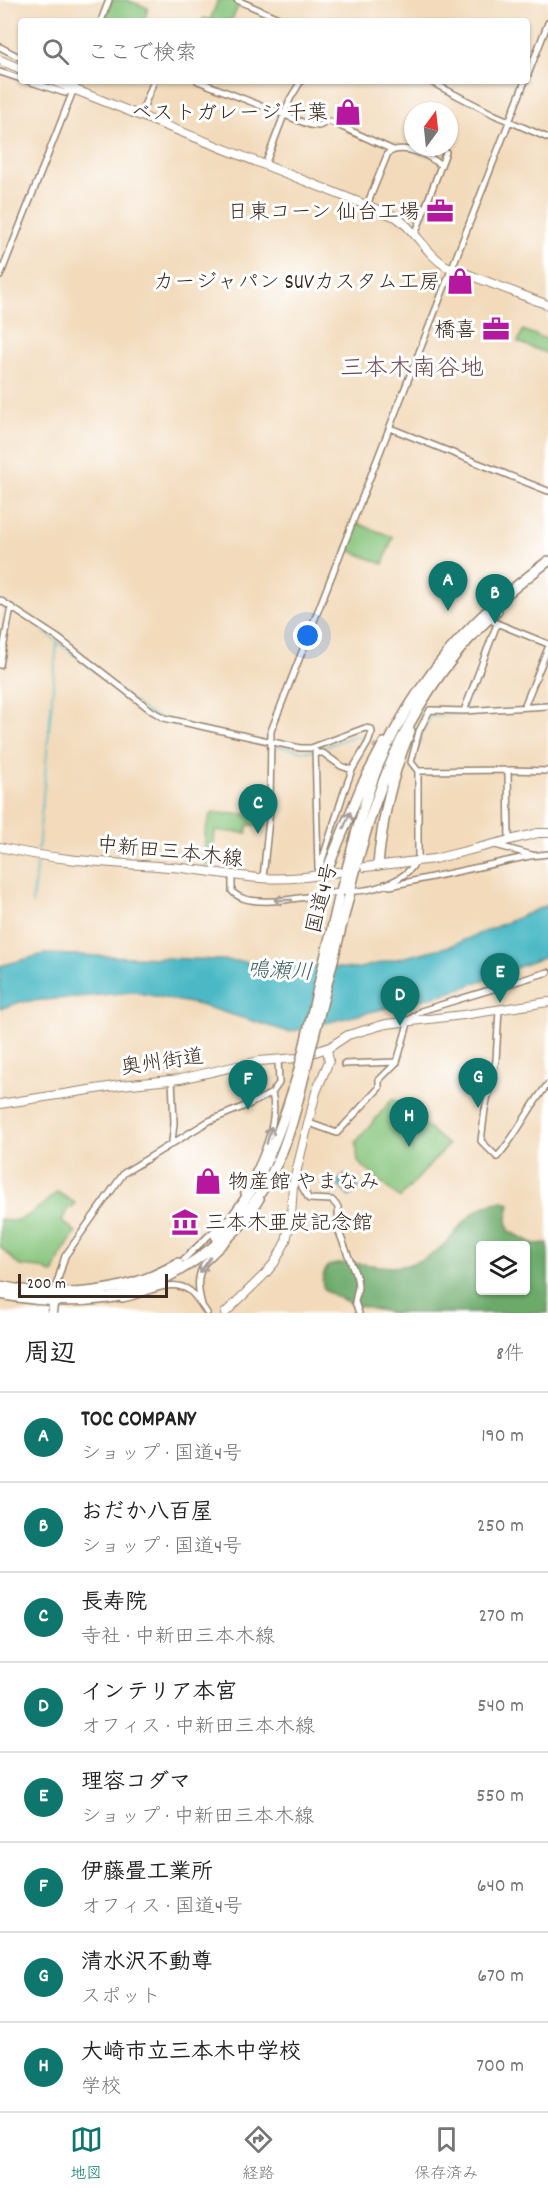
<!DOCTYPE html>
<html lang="ja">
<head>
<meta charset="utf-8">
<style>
  :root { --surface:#fff; --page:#f2f2f2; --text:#222; --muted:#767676; --line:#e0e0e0; --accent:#0f766e }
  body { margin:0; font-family:Dekko,"Klee One",sans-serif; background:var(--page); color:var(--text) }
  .controls { position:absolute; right:18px; bottom:18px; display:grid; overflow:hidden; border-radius:6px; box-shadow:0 2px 4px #0004 }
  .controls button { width:54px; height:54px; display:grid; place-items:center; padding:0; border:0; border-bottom:2px solid var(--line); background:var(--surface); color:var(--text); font:30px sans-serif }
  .compass { position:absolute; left:404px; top:102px; width:54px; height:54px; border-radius:50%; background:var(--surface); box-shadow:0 2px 4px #0004; rotate:15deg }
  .scale { position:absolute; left:18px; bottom:15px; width:150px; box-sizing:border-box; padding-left:6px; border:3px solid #3b2a1e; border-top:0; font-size:16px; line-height:21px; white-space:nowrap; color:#3b2a1e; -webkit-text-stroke:4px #fff; paint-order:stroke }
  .you { position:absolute; left:308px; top:636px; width:21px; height:21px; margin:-15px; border:4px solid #fff; border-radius:50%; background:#1a73e8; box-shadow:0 0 0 9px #1a73e833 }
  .badge { display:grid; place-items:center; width:39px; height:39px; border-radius:50%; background:var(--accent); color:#fff; font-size:20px; font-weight:700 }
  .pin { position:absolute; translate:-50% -50px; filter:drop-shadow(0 2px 3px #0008) }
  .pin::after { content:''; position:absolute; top:32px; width:21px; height:18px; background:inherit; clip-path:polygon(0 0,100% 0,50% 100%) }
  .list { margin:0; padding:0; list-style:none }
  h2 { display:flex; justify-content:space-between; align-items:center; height:78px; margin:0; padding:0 24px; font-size:26px }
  h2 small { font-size:20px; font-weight:400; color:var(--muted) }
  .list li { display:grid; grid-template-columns:39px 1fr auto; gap:18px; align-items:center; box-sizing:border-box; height:90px; padding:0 24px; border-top:2px solid var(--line) }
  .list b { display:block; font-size:22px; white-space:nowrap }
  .list p { margin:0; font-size:20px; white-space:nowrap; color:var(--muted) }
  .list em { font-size:20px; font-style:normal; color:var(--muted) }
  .icon { flex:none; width:33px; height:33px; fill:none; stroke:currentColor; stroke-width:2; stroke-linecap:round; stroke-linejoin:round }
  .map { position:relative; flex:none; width:548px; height:1313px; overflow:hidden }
  .search { position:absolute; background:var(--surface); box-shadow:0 2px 4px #0004; left:18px; right:18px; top:18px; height:66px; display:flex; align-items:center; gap:15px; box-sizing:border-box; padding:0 21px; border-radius:6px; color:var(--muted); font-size:22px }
  .sheet { height:798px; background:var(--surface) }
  nav { display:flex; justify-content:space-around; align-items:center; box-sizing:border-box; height:84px; border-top:2px solid var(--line); background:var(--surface); font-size:16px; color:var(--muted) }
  nav a { display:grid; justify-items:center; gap:3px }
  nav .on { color:var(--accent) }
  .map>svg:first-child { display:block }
</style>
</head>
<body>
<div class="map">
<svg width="548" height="1313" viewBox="0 0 548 1313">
  <rect width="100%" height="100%" fill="#fff"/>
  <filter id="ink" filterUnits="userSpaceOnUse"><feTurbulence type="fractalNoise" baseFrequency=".0167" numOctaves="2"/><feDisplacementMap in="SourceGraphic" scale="12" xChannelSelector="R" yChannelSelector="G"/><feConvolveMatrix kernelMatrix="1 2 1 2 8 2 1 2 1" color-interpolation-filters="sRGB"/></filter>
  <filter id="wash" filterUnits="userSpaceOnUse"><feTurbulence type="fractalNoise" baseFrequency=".008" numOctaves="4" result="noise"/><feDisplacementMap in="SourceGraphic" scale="24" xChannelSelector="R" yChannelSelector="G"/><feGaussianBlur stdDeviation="1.35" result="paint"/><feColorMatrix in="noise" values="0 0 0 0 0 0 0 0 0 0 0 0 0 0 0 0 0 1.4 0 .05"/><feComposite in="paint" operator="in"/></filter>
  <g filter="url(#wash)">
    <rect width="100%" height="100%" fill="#f2daba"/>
    <path fill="#86c47b" stroke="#60774c" stroke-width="1.5" d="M112,0H127L148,8L144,21H120L116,19L114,21H104Z
      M218,0H234L240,3L231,21H202L204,18L210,20Z
      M523,330L548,340V354L518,342Z
      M356,523L393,537L383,564L346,549Z
      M211,813L267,815L266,826L248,825L247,833L215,831L212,867L204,865L205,832Z
      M393,1098L448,1145L400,1198L358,1162L356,1142Z
      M57,1192L75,1203L72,1208H68L62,1221L76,1232L61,1255L53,1274L41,1268L20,1266L0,1247V1219C21,1228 42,1205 57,1192Z"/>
    <path fill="#6caa6b" stroke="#546a44" stroke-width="1.5" fill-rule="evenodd" d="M503,1201L510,1204L507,1219L509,1231L535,1244L548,1243V1313H392L354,1305L325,1291C320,1281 322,1276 328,1266C355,1257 388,1273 410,1264C418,1261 428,1257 435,1252C463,1232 464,1207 503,1201ZM480,1246H526V1290H480Z"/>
    <path fill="#4bb9c5" stroke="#437272" stroke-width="1.5" d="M548,905V956L451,992L289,1032L200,1005L134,992L20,1002L0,1009V966L44,954L220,960L356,969L450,946Z
      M345,1174L359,1188L349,1197L336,1183Z"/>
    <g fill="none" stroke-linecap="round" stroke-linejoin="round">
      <path stroke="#4bb9c5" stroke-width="1.5" d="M43,631L148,713L168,722L302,751H313L354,736L367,740
        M527,710L548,709
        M416,754L422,732L431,716L462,714
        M38,851L57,643
        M32,904L37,860"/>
    </g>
  </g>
  <g filter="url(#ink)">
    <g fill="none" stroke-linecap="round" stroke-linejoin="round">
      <path stroke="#cdb79b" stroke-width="5" stroke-dasharray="5 2.5" stroke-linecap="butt" d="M373,745L396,756"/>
      <defs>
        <path id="street" d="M237,0L285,21
          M101,21L109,0
          M0,47L21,58
          M0,72L21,79
          M527,77L548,23
          M28,81L65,93L73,89L65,81
          M198,81L310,125L319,126L329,121L393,150
          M429,81L495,115L548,138
          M140,116L154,81
          M265,165L290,99L301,81
          M367,205L388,153C403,143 428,155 441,165
          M415,235L446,152
          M0,276L77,81
          M390,428L548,491
          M0,600L58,638L152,711L164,718L300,748H311L365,728L371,729L372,732L368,743L352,770L344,792L317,876
          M494,622L548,644
          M0,665L11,607
          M524,707L548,648
          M464,711L497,624
          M315,747L318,868
          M317,753H323L341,766L352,770
          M508,770L548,771
          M509,840L508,770L418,771L411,762L419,731L430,710L464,711L548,706
          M495,845L532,855
          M418,861V771
          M232,875V891C250,913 316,893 341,892
          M263,878L270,809L271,731L525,81
          M385,884L390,886L530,856L548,854
          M350,891C371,892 406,881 416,861
          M499,1010L496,1060L485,1109L481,1141L497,1157C517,1135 529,1107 548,1084
          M344,1064L397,1062
          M172,1080L174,1123L172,1142
          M309,1123L337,1133L379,1088V1080L397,1062L409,1020L421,1011L548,972
          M298,1173L299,1182L309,1199L332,1200L338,1207L339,1232L357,1278L358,1287L355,1302L359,1313
          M244,1193C258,1168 280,1123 272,1093
          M184,1259L220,1225
          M54,1293L65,1256L124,1173L209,1121L250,1104L272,1093L279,1083L278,1059
          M122,1299C144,1296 169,1276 190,1291C197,1297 202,1306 207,1313
          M202,1305C198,1290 196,1278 204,1264L247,1222L261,1199"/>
        <path id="secondary" d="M0,60L21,69
          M53,81L396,217C416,230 425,253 446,266L548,305
          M0,847C60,862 121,863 182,868C208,871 234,876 260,878C286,880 312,877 338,872
          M365,867L434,859L538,833H548
          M0,1104L121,1085L180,1079L259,1061L297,1058L330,1047L348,1035L386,1024L463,1015L548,1002
          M225,1313L265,1274L275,1262L286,1241L291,1216L293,1185L316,1092L329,1061L327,1049"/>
        <path id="primary" d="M52,1313L54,1296"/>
        <path id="highway" d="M378,865C382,819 392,774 410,731
          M325,875L362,785L384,743
          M349,896C374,787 412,688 497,611
          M339,898C351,856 360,812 376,771C398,716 436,661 478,620C499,599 524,580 548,561
          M216,1236C261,1189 281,1131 299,1070
          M0,1286C59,1299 125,1295 178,1263
          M0,1294C36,1301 72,1303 109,1298C153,1291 208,1257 237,1224C254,1205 268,1182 279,1159C291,1131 298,1101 305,1072"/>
      </defs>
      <use href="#street" stroke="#96826c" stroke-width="8"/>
      <use href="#secondary" stroke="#96826c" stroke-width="10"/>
      <use href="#primary" stroke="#96826c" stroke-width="11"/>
      <use href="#highway" stroke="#96826c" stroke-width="12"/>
      <use href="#street" stroke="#fff" stroke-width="5"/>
      <use href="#secondary" stroke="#fff" stroke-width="8"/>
      <use href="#primary" stroke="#fff" stroke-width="8"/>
      <use href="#highway" stroke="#fff" stroke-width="9"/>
      <defs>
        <path id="highway-bridge" d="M299,1070L339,898
          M305,1072L349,896"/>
      </defs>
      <use href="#highway-bridge" stroke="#96826c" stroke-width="12" stroke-linecap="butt"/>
      <use href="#highway-bridge" stroke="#fff" stroke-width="9"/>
    </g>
    <defs><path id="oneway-shaft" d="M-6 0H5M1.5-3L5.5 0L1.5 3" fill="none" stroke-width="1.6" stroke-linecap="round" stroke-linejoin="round" transform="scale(1.5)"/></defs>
    <g stroke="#a79f9a">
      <use href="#oneway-shaft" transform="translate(347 820) rotate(-67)"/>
      <use href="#oneway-shaft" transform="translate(283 900) rotate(178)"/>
      <use href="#oneway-shaft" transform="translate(269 1135) rotate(-75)"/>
      <use href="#oneway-shaft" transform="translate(205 1265) rotate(125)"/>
    </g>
  </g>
  <defs>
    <symbol id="shop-bare" viewBox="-9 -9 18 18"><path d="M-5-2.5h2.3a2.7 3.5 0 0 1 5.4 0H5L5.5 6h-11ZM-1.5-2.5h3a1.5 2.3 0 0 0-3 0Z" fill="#b5179e" stroke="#fff" stroke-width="2.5" paint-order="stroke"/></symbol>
    <symbol id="office-bare" viewBox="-9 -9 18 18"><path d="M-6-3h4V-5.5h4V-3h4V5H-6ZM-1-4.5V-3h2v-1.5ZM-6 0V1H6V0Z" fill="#b5179e" stroke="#fff" stroke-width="2.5" paint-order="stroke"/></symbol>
    <symbol id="museum-bare" viewBox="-9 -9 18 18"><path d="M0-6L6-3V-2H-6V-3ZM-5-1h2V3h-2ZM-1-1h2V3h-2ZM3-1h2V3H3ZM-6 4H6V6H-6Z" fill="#b5179e" stroke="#fff" stroke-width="2.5" paint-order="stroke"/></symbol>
  </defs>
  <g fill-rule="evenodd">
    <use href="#shop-bare" x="329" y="93" width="38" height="38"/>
    <use href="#office-bare" x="421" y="192" width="38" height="38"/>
    <use href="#shop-bare" x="441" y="262" width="38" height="38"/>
    <use href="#office-bare" x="477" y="310" width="38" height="38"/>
    <use href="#shop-bare" x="189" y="1162" width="38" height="38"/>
    <use href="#museum-bare" x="166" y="1203" width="38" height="38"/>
  </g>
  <g text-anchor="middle" stroke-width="6" stroke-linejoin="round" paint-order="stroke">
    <g font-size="21" fill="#3b2a1e" stroke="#fff" text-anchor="end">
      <text x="328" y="119">ベストガレージ 千葉</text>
      <text x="420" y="218">日東コーン 仙台工場</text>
      <text x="440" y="288">カージャパン SUVカスタム工房</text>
      <text x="476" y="336">橋喜</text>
      <text x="228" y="1188" text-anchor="start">物産館 やまなみ</text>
      <text x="205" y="1229" text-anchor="start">三本木亜炭記念館</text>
    </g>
    <g font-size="21" fill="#3b2a1e" stroke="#fff">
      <text transform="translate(170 851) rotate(6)" y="7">中新田三本木線</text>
      <text transform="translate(321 898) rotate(-76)" y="7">国道4号</text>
      <text transform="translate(162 1061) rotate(-8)" y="7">奥州街道</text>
    </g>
    <g font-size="22" font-style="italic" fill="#416361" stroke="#fff">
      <text transform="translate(280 969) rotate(3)" y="8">鳴瀬川</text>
    </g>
    <g font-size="24" fill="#6f4c54" stroke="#fff">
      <text x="412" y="375">三本木南谷地</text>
    </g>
  </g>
</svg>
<div class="controls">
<button><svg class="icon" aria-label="layers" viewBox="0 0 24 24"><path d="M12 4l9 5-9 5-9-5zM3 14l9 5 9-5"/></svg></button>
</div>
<svg class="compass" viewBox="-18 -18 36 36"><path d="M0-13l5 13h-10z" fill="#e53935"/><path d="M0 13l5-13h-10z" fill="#767676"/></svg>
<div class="scale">200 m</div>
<div class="you"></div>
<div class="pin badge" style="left:448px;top:611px">A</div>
<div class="pin badge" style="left:495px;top:624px">B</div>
<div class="pin badge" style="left:258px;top:834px">C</div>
<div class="pin badge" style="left:400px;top:1026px">D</div>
<div class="pin badge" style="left:500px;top:1003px">E</div>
<div class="pin badge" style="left:248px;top:1110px">F</div>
<div class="pin badge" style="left:478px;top:1108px">G</div>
<div class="pin badge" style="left:409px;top:1147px">H</div>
<div class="search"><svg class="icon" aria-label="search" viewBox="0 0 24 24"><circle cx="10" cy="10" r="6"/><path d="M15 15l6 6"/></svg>ここで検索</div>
</div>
<section class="sheet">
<h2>周辺<small>8件</small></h2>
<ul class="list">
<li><span class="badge">A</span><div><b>TOC COMPANY</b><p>ショップ · 国道4号</p></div><em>190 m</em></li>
<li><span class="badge">B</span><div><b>おだか八百屋</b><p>ショップ · 国道4号</p></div><em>250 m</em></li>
<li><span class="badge">C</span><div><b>長寿院</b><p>寺社 · 中新田三本木線</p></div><em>270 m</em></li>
<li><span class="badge">D</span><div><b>インテリア本宮</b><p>オフィス · 中新田三本木線</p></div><em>540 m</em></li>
<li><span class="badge">E</span><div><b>理容コダマ</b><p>ショップ · 中新田三本木線</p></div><em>550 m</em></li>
<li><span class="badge">F</span><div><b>伊藤畳工業所</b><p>オフィス · 国道4号</p></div><em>640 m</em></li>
<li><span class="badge">G</span><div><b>清水沢不動尊</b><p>スポット</p></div><em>670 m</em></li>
<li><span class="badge">H</span><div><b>大崎市立三本木中学校</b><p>学校</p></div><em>700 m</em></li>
</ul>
</section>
<nav>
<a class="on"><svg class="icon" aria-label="map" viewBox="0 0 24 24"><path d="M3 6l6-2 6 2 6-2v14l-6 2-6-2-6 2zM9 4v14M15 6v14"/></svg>地図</a>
<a><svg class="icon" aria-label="directions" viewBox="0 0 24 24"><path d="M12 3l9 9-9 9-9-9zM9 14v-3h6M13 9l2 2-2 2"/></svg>経路</a>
<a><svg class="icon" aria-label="saved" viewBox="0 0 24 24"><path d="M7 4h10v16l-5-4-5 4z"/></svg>保存済み</a>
</nav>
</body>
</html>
